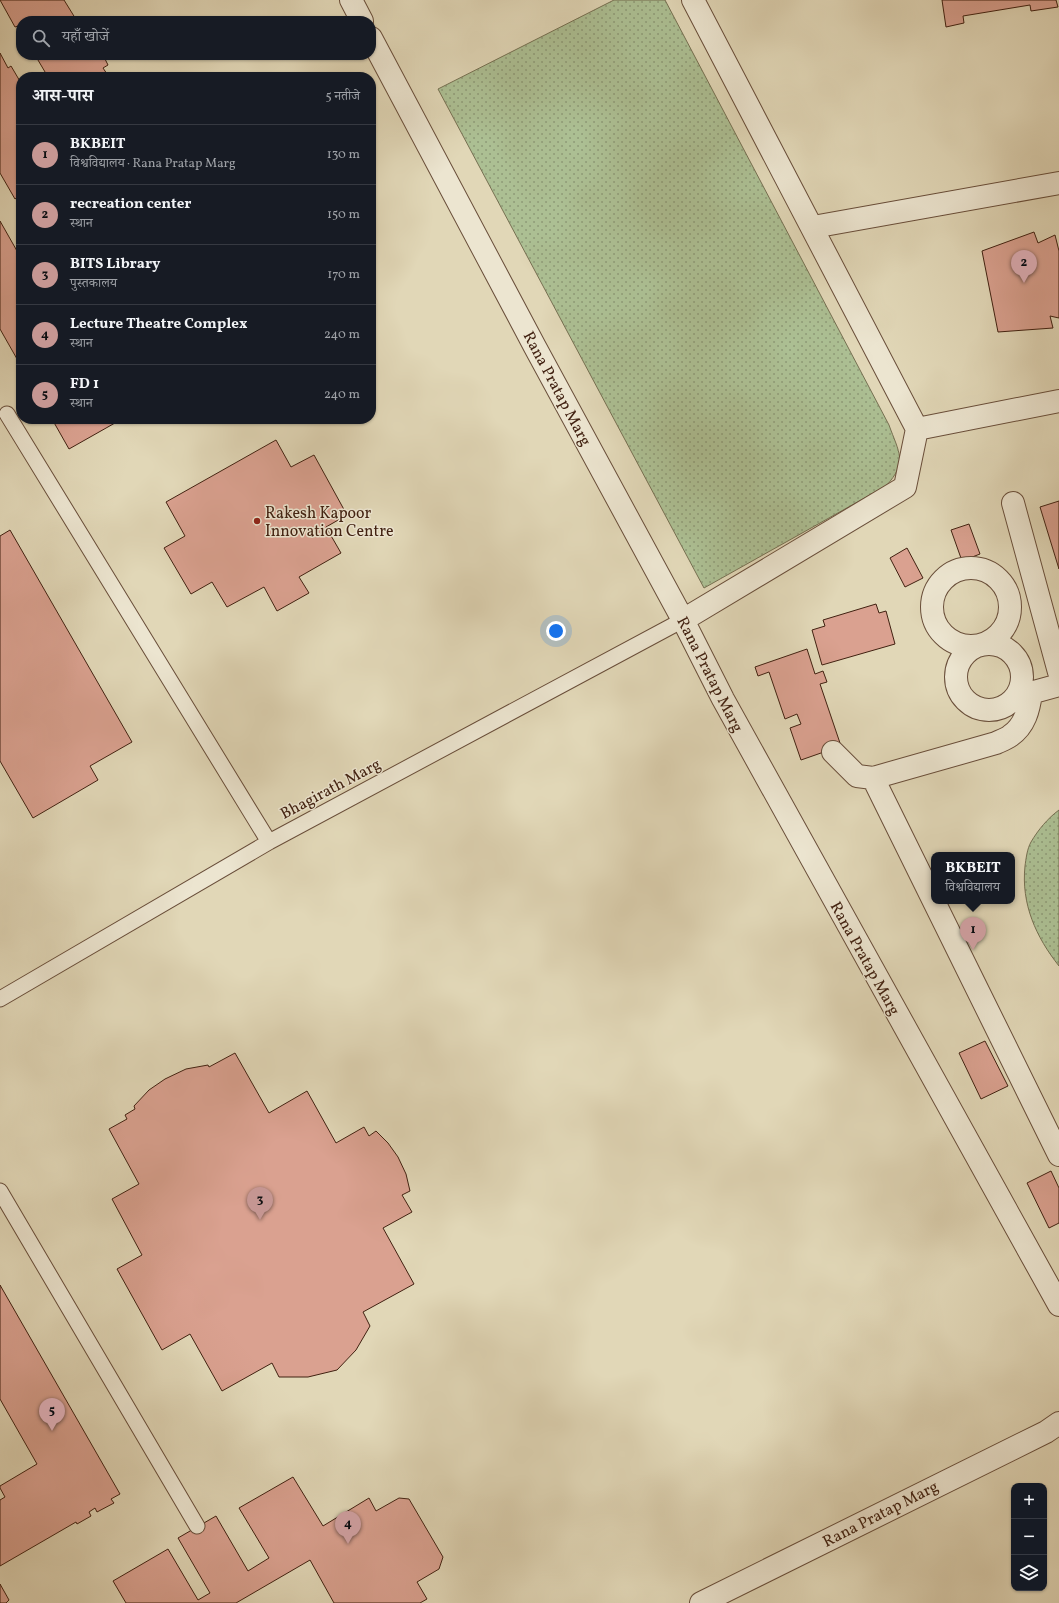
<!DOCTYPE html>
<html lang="hi">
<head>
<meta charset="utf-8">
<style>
  :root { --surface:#171b24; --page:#20242c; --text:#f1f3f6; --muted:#9ea1a6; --line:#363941; --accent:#c59692 }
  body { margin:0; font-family:Vollkorn,"Noto Serif Devanagari",serif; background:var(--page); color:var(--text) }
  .controls { position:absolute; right:12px; bottom:12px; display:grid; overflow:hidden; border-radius:8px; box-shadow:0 1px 3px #0004 }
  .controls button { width:36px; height:36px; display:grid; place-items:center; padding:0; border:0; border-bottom:1px solid var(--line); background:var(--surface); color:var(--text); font:20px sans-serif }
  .you { position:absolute; left:556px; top:631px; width:14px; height:14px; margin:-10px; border:3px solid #fff; border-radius:50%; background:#1a73e8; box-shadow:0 0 0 6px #1a73e833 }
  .badge { display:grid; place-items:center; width:26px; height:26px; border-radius:50%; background:var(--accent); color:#111; font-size:13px; font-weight:700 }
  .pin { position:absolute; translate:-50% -33px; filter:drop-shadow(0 1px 2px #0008) }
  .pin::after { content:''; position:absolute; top:21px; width:14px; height:12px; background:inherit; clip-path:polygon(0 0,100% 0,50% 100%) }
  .popup { position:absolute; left:931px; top:852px; width:84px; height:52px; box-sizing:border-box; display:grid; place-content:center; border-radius:8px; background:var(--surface); filter:drop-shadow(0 1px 3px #0005); font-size:13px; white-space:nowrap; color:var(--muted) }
  .popup b { font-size:15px; color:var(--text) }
  .popup::after { content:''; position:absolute; left:50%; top:100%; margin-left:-8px; border:8px solid transparent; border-top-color:var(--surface) }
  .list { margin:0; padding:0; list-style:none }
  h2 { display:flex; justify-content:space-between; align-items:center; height:52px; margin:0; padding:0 16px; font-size:17px }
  h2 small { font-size:13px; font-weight:400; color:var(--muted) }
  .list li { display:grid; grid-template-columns:26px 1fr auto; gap:12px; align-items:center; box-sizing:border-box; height:60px; padding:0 16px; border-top:1px solid var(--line) }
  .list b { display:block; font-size:15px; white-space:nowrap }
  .list p { margin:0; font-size:13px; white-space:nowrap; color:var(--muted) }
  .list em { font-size:13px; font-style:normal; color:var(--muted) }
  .icon { flex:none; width:22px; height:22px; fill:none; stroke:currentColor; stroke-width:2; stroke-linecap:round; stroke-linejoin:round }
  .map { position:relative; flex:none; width:1059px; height:1603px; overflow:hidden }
  .search { position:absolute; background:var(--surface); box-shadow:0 1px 3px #0004; left:16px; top:16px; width:360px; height:44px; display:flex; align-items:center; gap:10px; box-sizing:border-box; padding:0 14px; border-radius:16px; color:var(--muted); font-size:15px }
  .panel { position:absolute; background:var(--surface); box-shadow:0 1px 3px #0004; left:16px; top:72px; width:360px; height:352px; border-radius:16px }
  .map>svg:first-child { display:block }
</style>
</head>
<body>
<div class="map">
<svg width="1059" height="1603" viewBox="0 0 1059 1603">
  <defs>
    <pattern id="park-dots" width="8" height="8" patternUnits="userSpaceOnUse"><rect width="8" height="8" fill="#acbf93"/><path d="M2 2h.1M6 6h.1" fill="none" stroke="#8e9b77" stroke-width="1.8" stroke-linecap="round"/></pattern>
  </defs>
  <rect width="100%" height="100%" fill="#e1d7b7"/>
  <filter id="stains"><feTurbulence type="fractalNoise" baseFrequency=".005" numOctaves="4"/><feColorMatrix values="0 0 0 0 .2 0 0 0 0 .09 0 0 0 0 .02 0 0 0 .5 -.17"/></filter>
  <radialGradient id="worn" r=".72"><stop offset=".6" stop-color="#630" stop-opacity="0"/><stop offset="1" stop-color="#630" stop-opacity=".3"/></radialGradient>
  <path fill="url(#park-dots)" stroke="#767052" d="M614,0H665L889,425C899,453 908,462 886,486L704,588L438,89Z
    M1059,810V966C1036,937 1021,904 1025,866C1026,859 1027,849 1031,842C1038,830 1048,818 1059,810Z"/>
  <path fill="#daa190" stroke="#412111" d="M0,0H64L77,21H21V31L18,26L15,27Z
    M942,0H1056L1058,7L1031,11L1030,5L963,16L964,23L946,27Z
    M0,53L8,68L11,66L21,83V199L19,196L15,199L0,173Z
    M35,55H103L108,65L103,68L109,77H48Z
    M0,221L21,258V366L0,329Z
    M1034,232L1038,243L1055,235L1059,251V318L1050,316L1053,328L998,332L982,251Z
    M52,419H122L69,449Z
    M276,440L291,467L314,455L347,515L326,527L341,553L299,577L309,593L277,611L264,587L227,607L212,582L191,594L164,548L185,536L166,502Z
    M1059,501V569L1040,507Z
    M969,524L980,554L962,561L951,530Z
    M10,530L132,742L90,766L98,780L33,818L0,761V536Z
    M907,548L923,578L905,587L890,558Z
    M876,604L879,613L886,611L895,644L822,665L812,630L825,626L823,620Z
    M807,649L815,674L823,671L827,682L820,684L841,746L801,760L790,728L801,724L797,714L785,719L769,672L758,676L755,667Z
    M985,1041L1008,1086L981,1099L959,1053Z
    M235,1053L269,1113L307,1091L336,1143L364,1127L369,1136L376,1131L388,1143L398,1157L406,1174L410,1191L402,1195L412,1212L383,1228L414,1284L363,1312L370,1326L356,1350L337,1370L308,1377H279L272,1363L222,1391L190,1334L162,1350L117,1269L142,1255L112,1199L139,1184L109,1129L127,1119L125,1115L135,1109L134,1106L149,1090L165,1079L186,1069L208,1065L209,1067Z
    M1051,1171L1059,1188V1223L1049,1228L1027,1183Z
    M0,1285L120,1494L111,1499L114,1503L97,1512L95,1508L89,1512L91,1516L77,1524L76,1522L0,1566V1500L5,1497L0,1488V1486L37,1464L0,1399Z
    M293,1477L323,1526L369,1498L376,1511L399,1498L409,1499L443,1557L439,1569L417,1582L427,1599L420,1603H334L310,1560L236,1603H126L113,1581L168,1549L198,1600L210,1593L178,1538L216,1516L248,1571L269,1558L239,1508Z
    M0,1584L9,1600L6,1603H0Z"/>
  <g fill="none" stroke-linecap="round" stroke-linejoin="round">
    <defs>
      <path id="lane" d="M7,414L269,842
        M0,999L269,842L683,620
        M0,1191L197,1526"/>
      <path id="street" d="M351,0L362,21
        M371,38L535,347L683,620L723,699L1059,1305
        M813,227L1059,183
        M917,429L1059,401
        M1013,503L1059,672
        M932 607a39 39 0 1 1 78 0a39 39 0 1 1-78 0Z
        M683,620L905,487L917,429L693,0
        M956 677a33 33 0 1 1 66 0a33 33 0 1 1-66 0Z
        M1016,697L1059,685
        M833,752L857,776L873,778L996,743C1000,741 1006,739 1010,736C1025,726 1029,709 1031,693
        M873,778L1059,1155
        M701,1603L1046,1432L1059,1423"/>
    </defs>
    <use href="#lane" stroke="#694e3a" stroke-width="17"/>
    <use href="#street" stroke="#694e3a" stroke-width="24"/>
    <use href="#lane" stroke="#ece5d0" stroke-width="15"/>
    <use href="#street" stroke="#ece5d0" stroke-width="22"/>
  </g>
  <circle fill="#8f2418" stroke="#ece5d0" stroke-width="1.5" cx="257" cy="521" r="4"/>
  <g text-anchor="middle" stroke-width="3" stroke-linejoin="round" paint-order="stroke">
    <g font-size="16" fill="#412111" stroke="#ece5d0">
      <text transform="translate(558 388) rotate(62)" y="6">Rana Pratap Marg</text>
      <text transform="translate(711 674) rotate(63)" y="6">Rana Pratap Marg</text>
      <text transform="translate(330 788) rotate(-28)" y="6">Bhagirath Marg</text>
      <text transform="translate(866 958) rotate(61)" y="6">Rana Pratap Marg</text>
      <text transform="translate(880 1513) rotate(-27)" y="6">Rana Pratap Marg</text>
    </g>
    <g font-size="16" fill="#412111" stroke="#ece5d0" text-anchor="start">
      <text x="265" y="518">Rakesh Kapoor<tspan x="265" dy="18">Innovation Centre</tspan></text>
    </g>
  </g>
  <rect width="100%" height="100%" filter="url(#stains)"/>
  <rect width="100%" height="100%" fill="url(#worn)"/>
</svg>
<div class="controls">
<button>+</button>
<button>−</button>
<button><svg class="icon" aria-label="layers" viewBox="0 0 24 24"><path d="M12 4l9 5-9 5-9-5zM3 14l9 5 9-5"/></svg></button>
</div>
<div class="you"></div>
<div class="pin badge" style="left:973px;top:950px">1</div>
<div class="popup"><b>BKBEIT</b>विश्वविद्यालय</div>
<div class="pin badge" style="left:1024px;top:283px">2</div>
<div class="pin badge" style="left:260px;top:1220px">3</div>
<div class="pin badge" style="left:348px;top:1544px">4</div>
<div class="pin badge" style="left:52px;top:1431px">5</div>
<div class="search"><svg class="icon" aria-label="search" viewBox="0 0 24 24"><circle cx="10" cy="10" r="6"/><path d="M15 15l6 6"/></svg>यहाँ खोजें</div>
<section class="panel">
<h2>आस-पास<small>5 नतीजे</small></h2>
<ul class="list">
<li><span class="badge">1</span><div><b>BKBEIT</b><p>विश्वविद्यालय · Rana Pratap Marg</p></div><em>130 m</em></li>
<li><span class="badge">2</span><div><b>recreation center</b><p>स्थान</p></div><em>150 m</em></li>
<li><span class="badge">3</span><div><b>BITS Library</b><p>पुस्तकालय</p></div><em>170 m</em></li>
<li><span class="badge">4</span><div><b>Lecture Theatre Complex</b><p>स्थान</p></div><em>240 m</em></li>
<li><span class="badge">5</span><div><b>FD 1</b><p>स्थान</p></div><em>240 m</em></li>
</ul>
</section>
</div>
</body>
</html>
